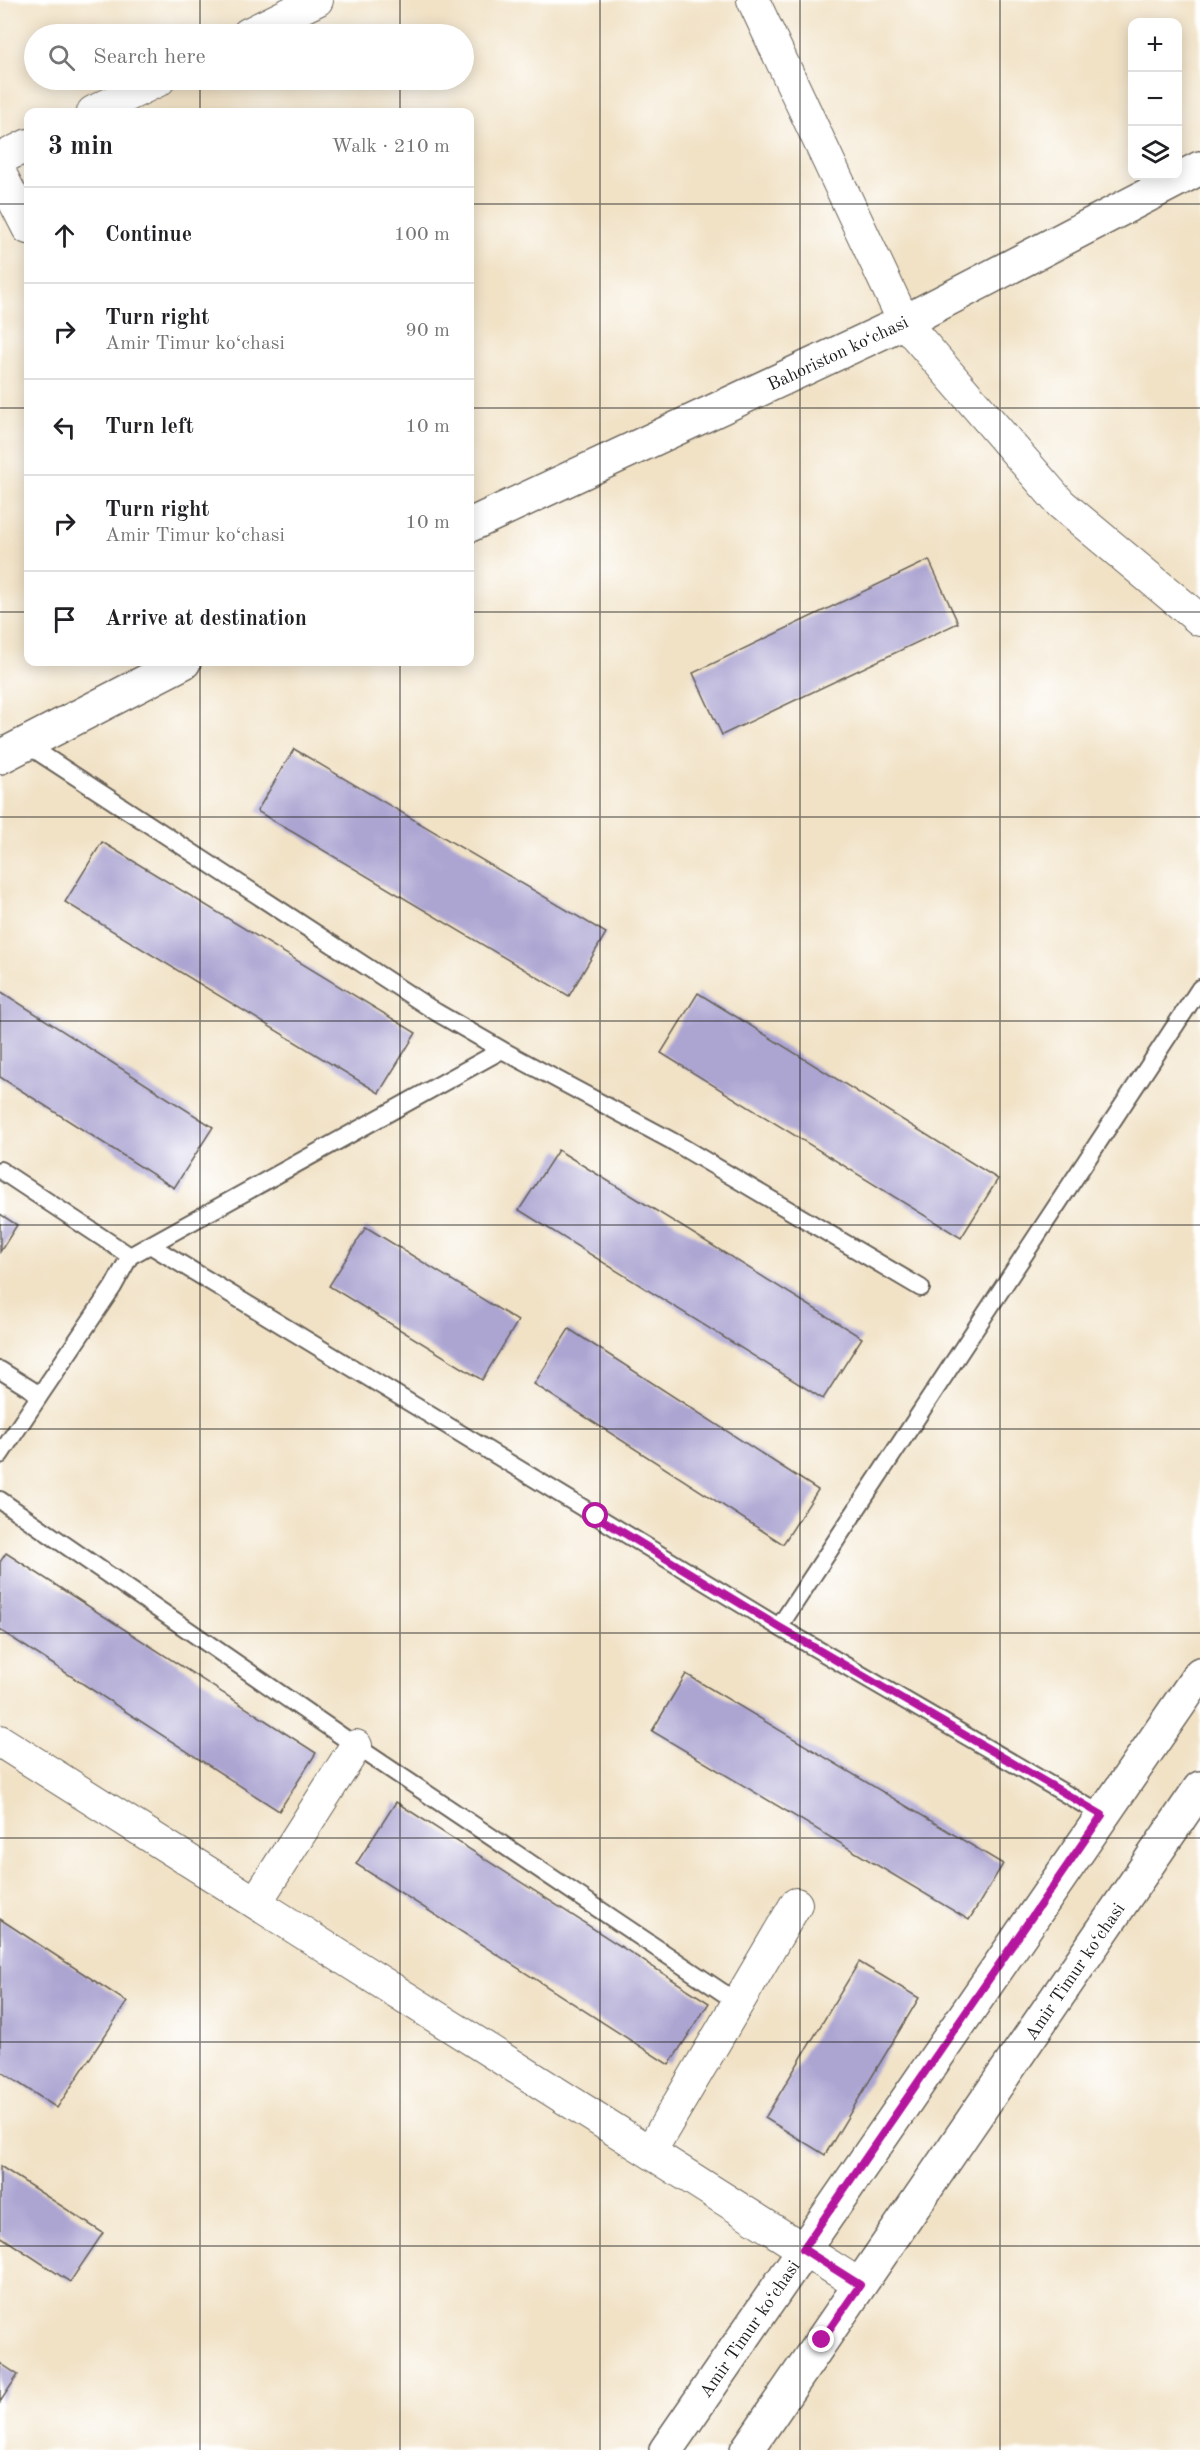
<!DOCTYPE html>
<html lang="en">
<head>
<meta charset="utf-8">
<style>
  :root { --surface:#fff; --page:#f2f2f2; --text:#202124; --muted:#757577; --line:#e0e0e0 }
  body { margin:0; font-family:"Old Standard TT",serif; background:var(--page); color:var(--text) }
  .controls { position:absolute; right:18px; top:18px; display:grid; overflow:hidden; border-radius:12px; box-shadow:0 3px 15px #0003 }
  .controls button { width:54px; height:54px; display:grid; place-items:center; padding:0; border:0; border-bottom:2px solid var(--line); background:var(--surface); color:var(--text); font:30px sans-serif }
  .stop { position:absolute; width:18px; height:18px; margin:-14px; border:4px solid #b5179e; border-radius:50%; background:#fff }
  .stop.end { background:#b5179e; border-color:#fff; box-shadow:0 2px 6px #0008 }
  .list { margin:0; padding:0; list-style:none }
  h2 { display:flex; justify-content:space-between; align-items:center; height:78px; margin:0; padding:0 24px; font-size:26px }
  h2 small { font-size:20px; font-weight:400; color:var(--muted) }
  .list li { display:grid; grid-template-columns:39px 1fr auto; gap:18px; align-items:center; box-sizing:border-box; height:96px; padding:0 24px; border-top:2px solid var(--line) }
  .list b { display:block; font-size:22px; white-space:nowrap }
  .list p { margin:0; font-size:20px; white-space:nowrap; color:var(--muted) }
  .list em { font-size:20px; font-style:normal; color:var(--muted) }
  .icon { flex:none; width:33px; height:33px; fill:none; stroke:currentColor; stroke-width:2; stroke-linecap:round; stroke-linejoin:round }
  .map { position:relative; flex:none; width:1200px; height:2450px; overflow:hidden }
  .search { position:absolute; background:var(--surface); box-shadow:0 3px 15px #0003; left:24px; top:24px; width:450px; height:66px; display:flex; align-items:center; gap:15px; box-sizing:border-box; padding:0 21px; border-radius:33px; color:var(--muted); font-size:22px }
  .panel { position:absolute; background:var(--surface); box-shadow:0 3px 15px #0003; left:24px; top:108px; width:450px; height:558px; border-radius:12px }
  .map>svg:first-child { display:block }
</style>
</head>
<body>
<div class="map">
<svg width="1200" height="2450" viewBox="0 0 1200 2450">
  <rect width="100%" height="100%" fill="#fff"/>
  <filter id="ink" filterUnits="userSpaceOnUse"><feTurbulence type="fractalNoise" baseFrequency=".0167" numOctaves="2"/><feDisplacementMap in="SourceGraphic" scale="12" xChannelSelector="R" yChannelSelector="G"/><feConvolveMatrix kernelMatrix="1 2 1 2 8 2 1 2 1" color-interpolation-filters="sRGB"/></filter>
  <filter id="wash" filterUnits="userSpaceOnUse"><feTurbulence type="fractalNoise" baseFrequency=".008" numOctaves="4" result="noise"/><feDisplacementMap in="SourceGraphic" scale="24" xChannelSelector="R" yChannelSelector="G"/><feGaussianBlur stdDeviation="1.35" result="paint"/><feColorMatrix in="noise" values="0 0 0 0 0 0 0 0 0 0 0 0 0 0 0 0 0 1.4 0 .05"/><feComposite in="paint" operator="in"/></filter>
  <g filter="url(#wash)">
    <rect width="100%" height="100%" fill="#f1e2c6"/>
    <g id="blocks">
      <path fill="#aca5d2" d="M929,560L958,623L722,735L693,673Z
        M294,749L606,933L569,996L257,811Z
        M102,842L416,1033L379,1093L65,902Z
        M0,991L213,1127L174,1188L0,1077Z
        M698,993L998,1179L961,1238L661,1053Z
        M558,1150L862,1338L823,1399L519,1210Z
        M0,1214L17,1225L0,1252Z
        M366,1227L518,1321L482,1380L329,1286Z
        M569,1329L818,1490L783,1544L534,1384Z
        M6,1553L316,1753L279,1811L0,1630V1562Z
        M686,1674L1003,1864L969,1920L652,1731Z
        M396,1802L709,2003L669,2065L356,1864Z
        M0,1919L127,2002L57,2108L0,2071Z
        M859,1962L919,1998L825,2155L765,2118Z
        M0,2166L103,2233L70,2282L0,2236Z
        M0,2363L18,2375L0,2402Z"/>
    </g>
  </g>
  <g filter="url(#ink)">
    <use href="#blocks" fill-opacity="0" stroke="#676158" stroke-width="1.5"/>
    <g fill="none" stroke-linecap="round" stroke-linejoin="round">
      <defs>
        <path id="service" d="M26,744L436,1012L502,1050L130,1256L113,1287L40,1395
          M502,1050L672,1141L921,1288
          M0,1170L130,1256
          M150,1245L779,1627
          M0,1370L40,1395L0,1455
          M0,1500L356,1746L737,2002
          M1102,1815L779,1627L1200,988"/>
        <path id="minor" d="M753,0L904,322L1061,504L1200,620
          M248,34L317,0
          M93,112L159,80
          M0,159L28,145
          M0,173L28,228
          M0,1741L860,2285
          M256,1902L356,1746
          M650,2152L796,1904"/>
        <g id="tertiary">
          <path id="s1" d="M470,525L904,322L1200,168"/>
          <path d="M0,757L184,662"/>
          <path id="s2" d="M666,2450L1200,1674"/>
          <path id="s3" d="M747,2450L1200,1788"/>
        </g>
      </defs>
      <use href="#service" stroke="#676158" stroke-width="20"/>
      <use href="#minor" stroke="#676158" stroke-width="34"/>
      <use href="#tertiary" stroke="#676158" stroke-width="36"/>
      <use href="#service" stroke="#fff" stroke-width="16"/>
      <use href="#minor" stroke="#fff" stroke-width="32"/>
      <use href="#tertiary" stroke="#fff" stroke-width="33"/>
    </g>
  </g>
  <g fill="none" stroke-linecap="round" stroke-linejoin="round" filter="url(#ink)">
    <path stroke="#b5179e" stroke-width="8" d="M596,1516L779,1627L1102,1815L803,2249L860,2285L822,2340"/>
  </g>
  <path fill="none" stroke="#1c1c1c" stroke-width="1.5" stroke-opacity="0.55" d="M200,0V34M400,0V34M600,0V2450M800,0V2450M1000,0V2450M200,80V112M400,80V112M0,204H28M470,204H1200M0,408H28M470,408H1200M0,612H28M470,612H1200M200,662V2450M400,662V2450M0,817H1200M0,1021H1200M0,1225H1200M0,1429H1200M0,1633H1200M0,1838H1200M0,2042H1200M0,2246H1200"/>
  <g text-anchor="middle" stroke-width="4.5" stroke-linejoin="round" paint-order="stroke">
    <g font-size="18" fill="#1c1c1c" stroke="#fff">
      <text dy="6" stroke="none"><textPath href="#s1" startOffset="406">Bahoriston ko‘chasi</textPath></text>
      <text dy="6" stroke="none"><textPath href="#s3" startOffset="580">Amir Timur ko‘chasi</textPath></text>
      <text dy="6" stroke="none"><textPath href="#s2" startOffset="147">Amir Timur ko‘chasi</textPath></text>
    </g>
  </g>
</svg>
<div class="controls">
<button>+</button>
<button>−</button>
<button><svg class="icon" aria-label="layers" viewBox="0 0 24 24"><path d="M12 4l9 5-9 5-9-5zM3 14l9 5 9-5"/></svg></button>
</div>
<div class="stop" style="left:596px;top:1516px"></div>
<div class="stop end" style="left:822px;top:2340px"></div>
<div class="search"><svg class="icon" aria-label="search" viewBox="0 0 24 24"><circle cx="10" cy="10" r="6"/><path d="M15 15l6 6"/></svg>Search here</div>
<section class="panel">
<h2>3 min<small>Walk · 210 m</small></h2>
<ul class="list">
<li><svg class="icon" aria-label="ahead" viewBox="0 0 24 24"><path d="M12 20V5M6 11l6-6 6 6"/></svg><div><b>Continue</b></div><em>100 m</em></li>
<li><svg class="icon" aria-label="right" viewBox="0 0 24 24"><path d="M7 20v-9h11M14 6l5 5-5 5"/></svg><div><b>Turn right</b><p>Amir Timur ko‘chasi</p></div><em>90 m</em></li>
<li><svg class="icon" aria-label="left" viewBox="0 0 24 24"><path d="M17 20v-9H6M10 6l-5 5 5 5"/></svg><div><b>Turn left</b></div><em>10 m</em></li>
<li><svg class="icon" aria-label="right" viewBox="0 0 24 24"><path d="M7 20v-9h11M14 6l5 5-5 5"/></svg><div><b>Turn right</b><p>Amir Timur ko‘chasi</p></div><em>10 m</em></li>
<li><svg class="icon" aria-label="arrive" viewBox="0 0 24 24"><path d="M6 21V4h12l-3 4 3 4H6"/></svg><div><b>Arrive at destination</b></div></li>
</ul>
</section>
</div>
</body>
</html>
